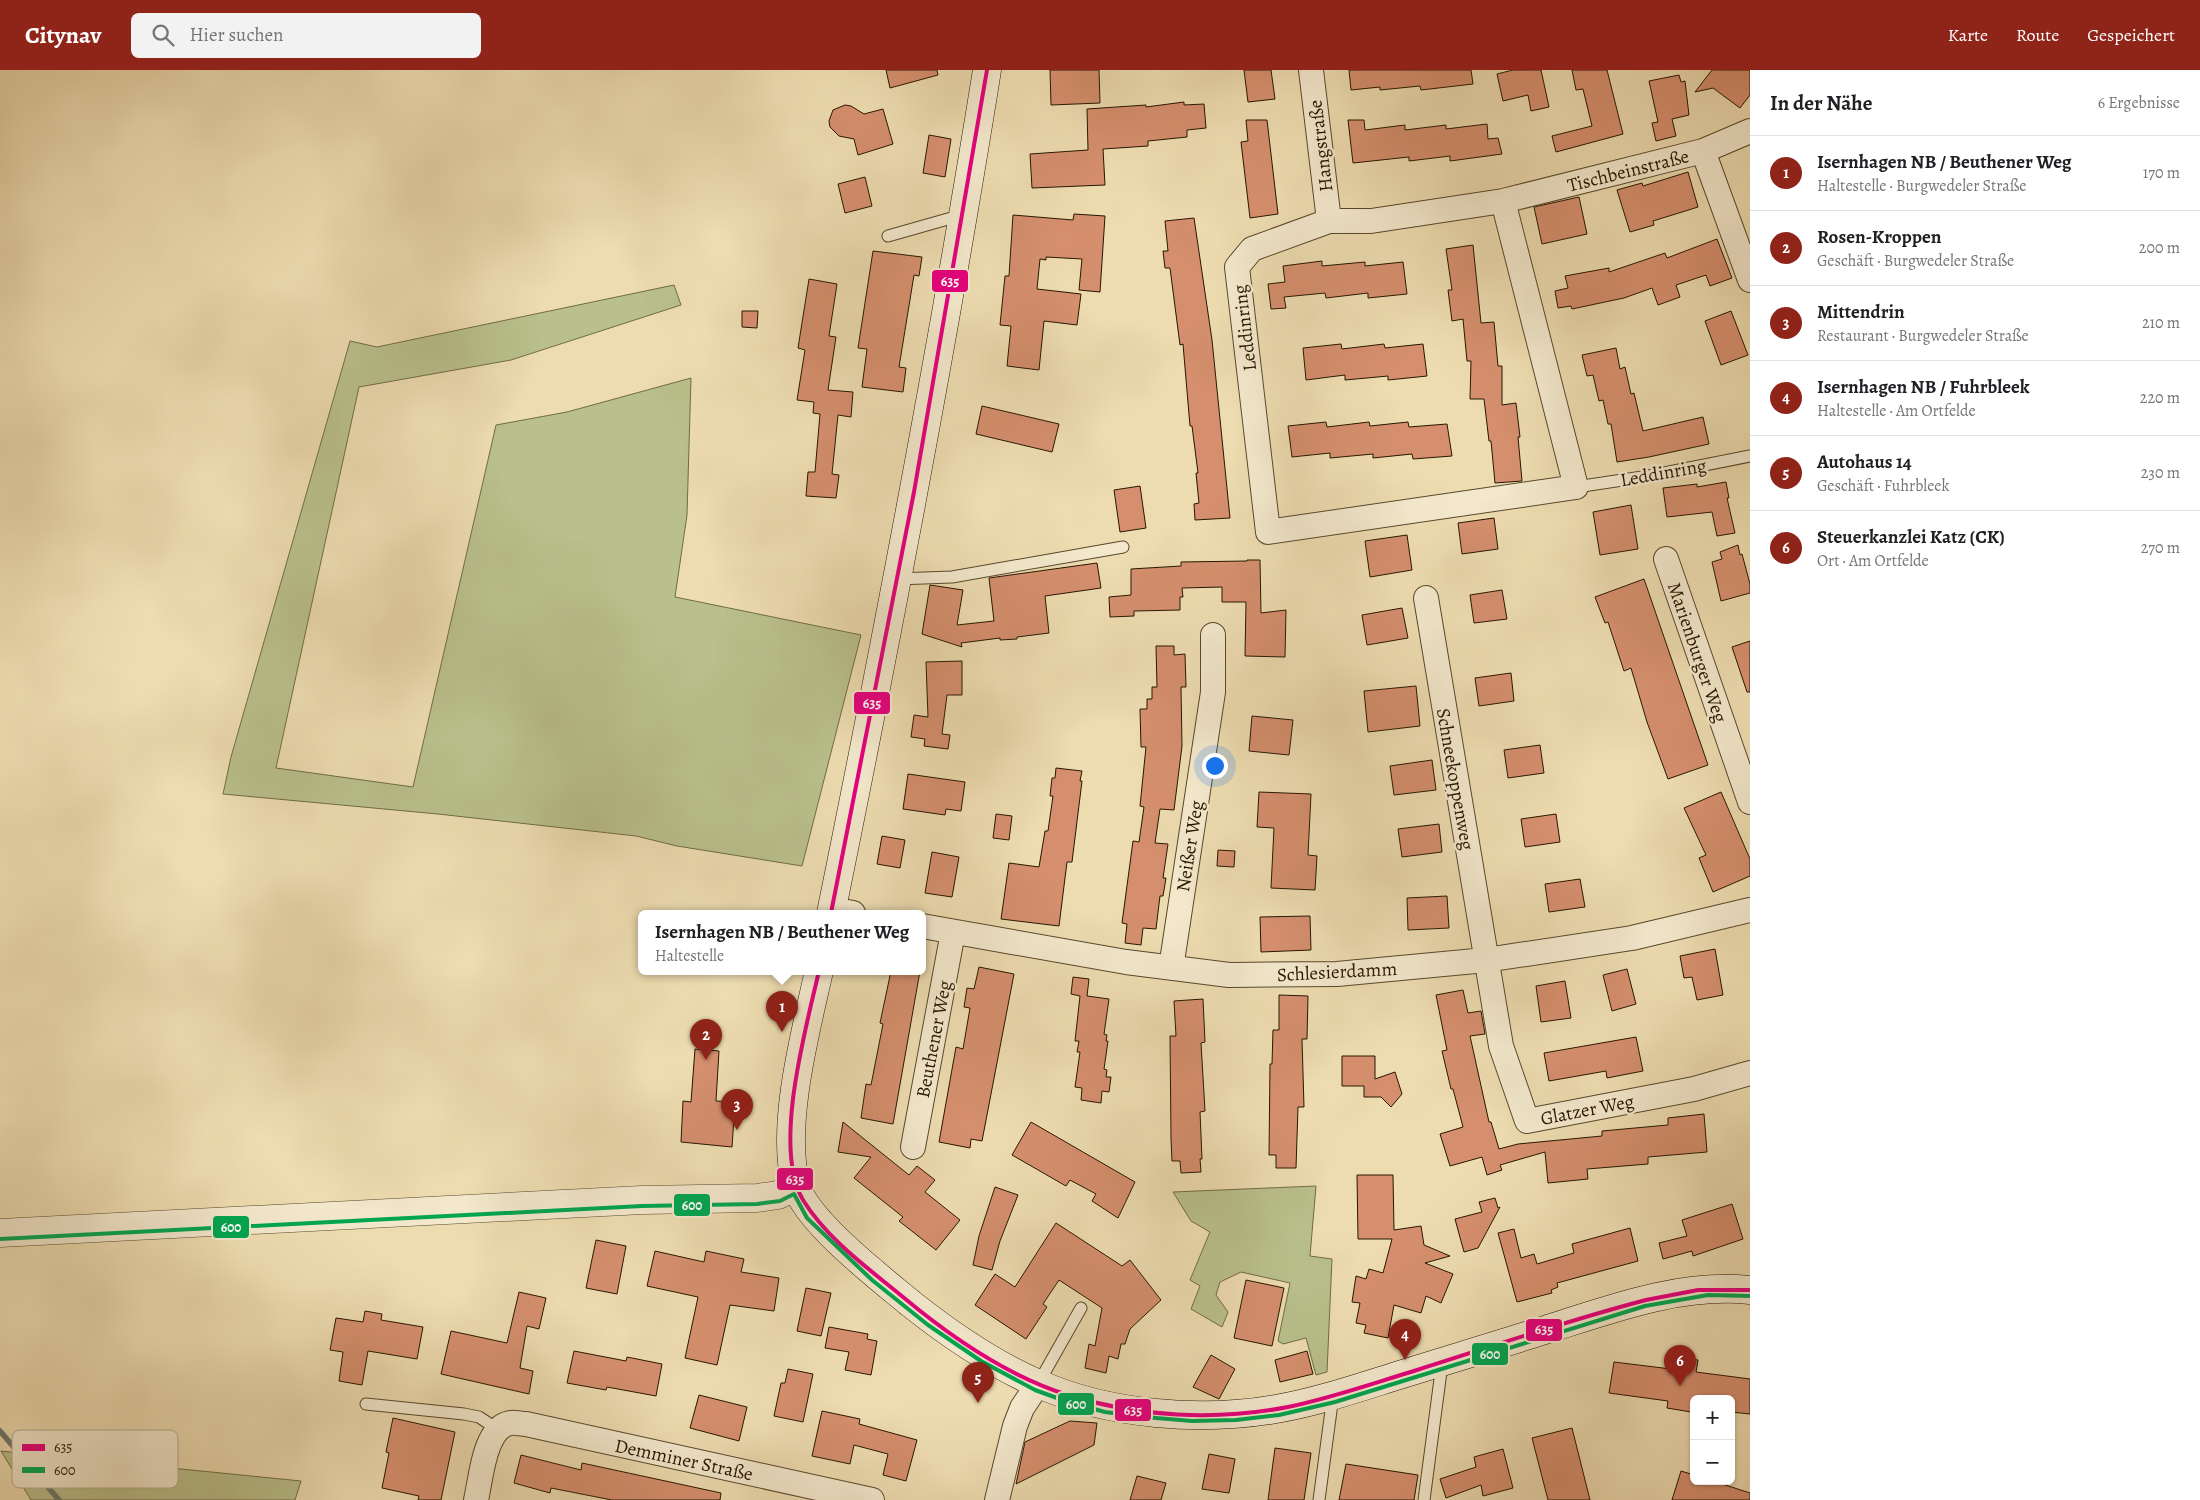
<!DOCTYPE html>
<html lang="de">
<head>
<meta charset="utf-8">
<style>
  :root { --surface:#fff; --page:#f2f2f2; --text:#202124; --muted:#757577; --line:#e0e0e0; --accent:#8f2418 }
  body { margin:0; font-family:Alegreya,serif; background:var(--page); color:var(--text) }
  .controls { position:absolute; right:15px; bottom:15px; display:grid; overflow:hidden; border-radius:8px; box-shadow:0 1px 4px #0004 }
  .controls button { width:45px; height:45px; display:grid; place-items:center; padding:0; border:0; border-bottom:1px solid var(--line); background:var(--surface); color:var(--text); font:25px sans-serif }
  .you { position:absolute; left:1214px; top:695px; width:18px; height:18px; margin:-12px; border:4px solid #fff; border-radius:50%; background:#1a73e8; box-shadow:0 0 0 8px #1a73e833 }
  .badge { display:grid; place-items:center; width:32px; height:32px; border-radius:50%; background:var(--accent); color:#fff; font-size:16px; font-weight:700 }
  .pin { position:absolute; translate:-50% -41px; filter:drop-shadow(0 1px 2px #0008) }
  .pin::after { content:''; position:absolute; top:26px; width:18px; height:15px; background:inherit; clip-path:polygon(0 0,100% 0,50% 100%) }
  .popup { position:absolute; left:638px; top:840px; width:288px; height:65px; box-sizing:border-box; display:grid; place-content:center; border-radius:8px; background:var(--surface); filter:drop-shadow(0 1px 4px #0005); font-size:16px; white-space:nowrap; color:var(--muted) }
  .popup b { font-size:19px; color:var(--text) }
  .popup::after { content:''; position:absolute; left:50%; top:100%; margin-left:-10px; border:10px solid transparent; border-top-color:var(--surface) }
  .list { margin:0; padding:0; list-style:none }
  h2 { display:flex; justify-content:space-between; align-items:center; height:65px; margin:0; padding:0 20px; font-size:21px }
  h2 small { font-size:16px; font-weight:400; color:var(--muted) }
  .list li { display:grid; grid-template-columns:32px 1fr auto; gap:15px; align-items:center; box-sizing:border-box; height:75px; padding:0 20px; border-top:1px solid var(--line) }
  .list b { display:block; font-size:19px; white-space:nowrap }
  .list p { margin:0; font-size:16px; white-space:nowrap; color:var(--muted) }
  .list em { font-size:16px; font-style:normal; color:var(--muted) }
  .icon { flex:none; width:28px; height:28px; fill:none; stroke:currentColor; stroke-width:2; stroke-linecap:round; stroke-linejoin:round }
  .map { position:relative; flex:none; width:1750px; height:1430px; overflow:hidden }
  header { display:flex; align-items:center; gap:30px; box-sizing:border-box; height:70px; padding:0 25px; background:var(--accent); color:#fff }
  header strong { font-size:24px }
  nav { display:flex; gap:28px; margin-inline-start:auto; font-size:18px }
  .search { width:350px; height:45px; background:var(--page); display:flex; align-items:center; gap:12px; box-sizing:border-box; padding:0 18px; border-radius:8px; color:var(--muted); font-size:19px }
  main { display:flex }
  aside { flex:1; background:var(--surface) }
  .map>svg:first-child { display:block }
</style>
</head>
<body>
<header>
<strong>Citynav</strong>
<div class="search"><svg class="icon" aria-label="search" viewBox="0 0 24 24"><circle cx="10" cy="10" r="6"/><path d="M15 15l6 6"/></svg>Hier suchen</div>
<nav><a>Karte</a><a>Route</a><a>Gespeichert</a></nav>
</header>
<main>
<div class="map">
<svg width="1750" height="1430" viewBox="0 0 1750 1430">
  <rect width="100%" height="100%" fill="#eddcb0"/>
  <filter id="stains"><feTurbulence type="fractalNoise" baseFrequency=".004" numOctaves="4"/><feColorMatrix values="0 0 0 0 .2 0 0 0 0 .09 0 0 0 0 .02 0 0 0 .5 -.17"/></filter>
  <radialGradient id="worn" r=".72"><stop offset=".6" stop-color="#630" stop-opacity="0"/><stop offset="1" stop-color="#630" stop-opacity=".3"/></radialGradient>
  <path fill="#b9c08b" stroke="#706b46" d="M674,215L681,235L511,290L359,317L276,698L413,717L496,355L567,342L691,308L687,445L675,527L861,565L802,796L677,776L636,766L438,744L223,724L231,687L350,271L377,277Z
    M1316,1116L1310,1186L1332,1189L1327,1302L1316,1305L1306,1268L1283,1274L1278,1271L1290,1213L1241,1202L1220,1212L1216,1225L1228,1242L1222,1257L1191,1239L1200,1216L1190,1210L1210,1162L1191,1151L1173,1122Z
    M1,1381L301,1411L295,1430H31Z"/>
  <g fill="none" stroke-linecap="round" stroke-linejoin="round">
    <path stroke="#6d786c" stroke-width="5.5" d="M0,1361L59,1430"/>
  </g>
  <path fill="#d58f6e" stroke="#271600" d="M886,0H937L938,5L890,18Z
    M1050,0H1099L1100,33L1051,35Z
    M1244,0H1271L1275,29L1248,32Z
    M1349,0H1471L1473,14L1421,20L1420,16L1380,20V17L1351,20Z
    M1513,0H1541L1549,37L1531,41L1528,25L1503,31L1497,4Z
    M1572,0H1607L1623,64L1556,82L1552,66L1592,56L1583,19L1576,20Z
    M1712,0H1750V25L1740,38L1713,18L1695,22Z
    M1679,5L1681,12L1685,11L1689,45L1672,49L1676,66L1656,71L1652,53L1658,52L1649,11Z
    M1184,32V35L1204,34L1206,58L1187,60V67L1148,71V76L1103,79L1105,115L1032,118L1030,84L1088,80L1087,39L1146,35V37Z
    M845,35L851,36L864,44L883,39L893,74L858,85L854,69L839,66L830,57L829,51L833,40Z
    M1246,50H1267L1278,144L1250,148L1241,72L1248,71Z
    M1348,50H1364L1365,60L1405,55V60L1446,55V59L1487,54L1488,69L1498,68L1502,84L1450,91V86L1409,91V87L1353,93Z
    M929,65L951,69L945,107L923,103Z
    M1688,102L1698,137L1653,151L1654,155L1630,162L1617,120L1642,113L1643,116Z
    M865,107L872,136L845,143L838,114Z
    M1579,127L1587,164L1542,174L1534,137Z
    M1074,144L1105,146L1100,222L1079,220L1082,189L1046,187V190L1040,189L1037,219L1081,224L1077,255L1044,251L1039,300L1007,296L1011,256L1000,255L1005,206H1009L1013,145L1073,150Z
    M1194,148L1212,270L1230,448L1195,450L1194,434L1199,433L1196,403H1198L1192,356H1190L1183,274L1180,275L1170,198H1165L1163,181H1168L1165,151Z
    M1717,169L1732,208L1710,216L1706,205L1676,215L1680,227L1658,235L1652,218L1624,228L1572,239L1571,236L1558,238L1555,221L1568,218L1565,206L1609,198V202L1665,183L1667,188Z
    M1473,175L1481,253L1494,252L1498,296H1502V335L1516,333L1520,367H1518L1522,411L1495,413L1491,371H1489L1484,329H1470L1471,291H1467L1463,249L1452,251L1448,220H1452L1446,179Z
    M873,181L922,187L919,206L914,205L899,297L906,298L903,322L862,317L867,279L858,278Z
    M1322,191V196L1365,192V196L1403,192L1407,224L1368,228V223L1326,228L1325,223L1284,227L1286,238L1271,239L1268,214L1285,212L1283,196Z
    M809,209L837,214L829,266L836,267L828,320L853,322L851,347L838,345L832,404L839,405L836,428L806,426L808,402H815L820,344L813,343L814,332L797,330L805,280L798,278Z
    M742,241H758L757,258L742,257Z
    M1731,241L1748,285L1721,295L1705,251Z
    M1341,274L1342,279L1384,274L1385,278L1423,274L1427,306L1388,310V306L1345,310V305L1306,310L1303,278Z
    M1616,278L1620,299L1625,297L1631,324L1634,323L1643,361L1703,347L1709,374L1649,387L1617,392L1611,354H1608L1603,330L1599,331L1593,305L1587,306L1582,285Z
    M982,336L1059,354L1052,382L976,364Z
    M1326,352L1327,357L1369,352L1370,356L1408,352L1409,357L1447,354L1452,386L1413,389L1412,384L1373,388V384L1330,388V383L1292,387L1288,356Z
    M1726,412L1729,428H1727L1735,463L1717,466L1712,442L1667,447L1663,418L1697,414V417Z
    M1140,416L1146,458L1120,462L1114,420Z
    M1631,435L1638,479L1600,485L1593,442Z
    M1494,448L1498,479L1462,484L1458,453Z
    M1407,465L1412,500L1370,507L1365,471Z
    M1738,475L1740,485L1742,484L1750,514V523L1721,531L1712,492L1722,489L1720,482Z
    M1247,490H1260L1261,543L1286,540L1285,587L1245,586L1246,532H1222V517L1182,518L1183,527H1180V540L1134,541V546L1110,547L1109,527L1131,525V499L1181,496V492L1247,491Z
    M1097,493L1101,518L1045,526L1049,563L1017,567V569L1000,570V568L961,573L962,577L922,564L930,515L963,520L957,555L994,551L989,508Z
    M1644,509L1708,695L1668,709L1647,652L1631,598L1624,601L1608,552L1605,553L1595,527Z
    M1502,520L1507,549L1474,553L1470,525Z
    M1402,538L1408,568L1367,575L1362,545Z
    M1750,571V622H1747L1732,577Z
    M1156,576H1174V585L1185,584L1186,617H1181L1182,676L1174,740L1160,739L1155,773L1168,774L1163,808H1166L1163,826H1160L1156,859L1143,858L1141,875L1125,873L1127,854L1122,853L1133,771L1139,772L1144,737L1140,736L1146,677H1141L1140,639H1147V629H1152V617H1157Z
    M962,591V625H947L942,664L950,665L948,679L924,676L925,669L911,667L914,645L928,647L926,592Z
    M1511,603L1514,631L1479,636L1475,608Z
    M1416,616L1420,656L1368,662L1364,621Z
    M1252,646L1293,650L1289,685L1249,681Z
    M1540,675L1544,703L1508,708L1504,680Z
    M1432,690L1436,720L1394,725L1390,696Z
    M1056,698L1082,701L1080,711H1082L1072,792H1067L1059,856L1001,849L1009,793L1039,797L1045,761H1048L1053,726H1050L1052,708H1055Z
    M908,704L965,712L961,741L946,739L945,745L903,739Z
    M1259,722L1311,724L1308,785L1317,786L1315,820L1271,818L1274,758L1257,757Z
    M1721,722L1750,789V806L1713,822L1699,788L1706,785L1684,738Z
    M996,744L1012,746L1009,770L993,768Z
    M1556,744L1560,772L1525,777L1521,749Z
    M1439,754L1442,782L1402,787L1398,759Z
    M882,766L905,770L900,798L877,794Z
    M1218,780L1235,781L1234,797L1217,796Z
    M932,782L959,787L952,827L925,823Z
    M1580,809L1585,837L1549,842L1545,814Z
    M1447,826L1449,858L1408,860L1407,828Z
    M1310,846L1311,880L1261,882L1260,847Z
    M1715,879L1723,925L1697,930L1692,907L1684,908L1680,886Z
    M979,897L1014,904L982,1071L971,1069L970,1078L939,1072L956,977L963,979L970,938L964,937L967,918L974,919Z
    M1627,899L1636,934L1612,941L1603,905Z
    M891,901H920L893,1054L861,1048L866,1014L871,1015L883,954L880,953Z
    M1073,907L1089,909L1087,926L1109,929L1104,964L1107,965L1106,971H1108L1104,999L1107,1000L1106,1007H1111L1109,1022L1102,1021L1101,1033L1081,1030L1082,1018L1075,1017L1080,982H1077L1079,971H1075L1080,926L1071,924Z
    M1565,911L1571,948L1541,952L1536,916Z
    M1463,920L1468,943L1481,941L1485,964L1470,966L1489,1052H1491L1499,1079L1518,1074L1602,1066V1061L1668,1055V1048L1704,1044L1707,1082L1648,1087V1094L1587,1099L1588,1109L1548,1113L1545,1082L1500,1095L1502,1100L1487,1105L1482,1087L1450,1096L1440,1064L1463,1057L1453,1019H1451L1442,981L1447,980L1436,925Z
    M1279,925L1308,926L1307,969H1302L1304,1037H1298L1296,1098H1276V1085H1269L1270,994H1272L1273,960H1279Z
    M1203,929L1205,972L1201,973L1205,1041L1200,1042L1202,1089H1200L1201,1102L1181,1103L1180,1091H1172L1171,1069L1170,966H1176L1174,931Z
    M1636,967L1643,1001L1607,1008L1606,1001L1549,1011L1544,983Z
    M695,979L719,981L716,1031L735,1032L732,1077L681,1072L683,1031L691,1032Z
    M1342,986H1375V1009L1395,1002L1402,1024L1391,1037L1381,1027H1364V1016H1342Z
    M843,1052L909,1105L917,1096L935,1110L925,1122L960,1150L936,1180L899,1151L903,1147L854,1108L871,1087L838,1082Z
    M1031,1052L1135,1112L1118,1148L1092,1131L1096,1124L1070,1110L1066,1116L1012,1085Z
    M1357,1105H1393L1394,1160L1421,1156L1424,1175L1450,1186L1425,1193L1453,1204L1441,1233L1426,1226L1421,1243L1394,1235L1388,1268L1364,1263L1366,1255L1356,1253L1360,1233L1352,1232L1356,1206L1366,1209L1369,1199L1383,1203L1392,1169H1358Z
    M995,1117L1018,1125L1000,1171L992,1200L973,1195L979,1166Z
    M1495,1128L1498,1138L1500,1137L1478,1178L1464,1182L1455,1149L1482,1142L1479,1132Z
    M1732,1134L1743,1169L1693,1186L1692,1181L1663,1189L1659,1173L1687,1166L1682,1150Z
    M1056,1153L1122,1196L1130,1190L1161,1230L1130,1259L1125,1274H1121L1118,1289L1109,1286L1106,1303L1085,1298L1089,1274L1095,1276L1102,1238L1059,1210L1043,1234L1047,1237L1026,1269L975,1235L995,1204L1015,1217Z
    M1630,1158L1638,1191L1557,1213L1558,1217L1551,1220L1552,1223L1517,1232L1498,1163L1514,1159L1521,1188L1534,1184L1537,1194L1574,1183L1572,1174Z
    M596,1170L626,1176L617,1224L586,1218Z
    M655,1181L704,1192L706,1181L744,1189L741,1202L779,1208L774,1241L730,1235L717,1295L685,1288L698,1227L647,1216Z
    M1246,1210L1284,1218L1272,1276L1234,1268Z
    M806,1218L831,1223L821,1266L797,1261Z
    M519,1222L546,1228L539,1259L527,1256L520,1298L533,1301L529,1324L441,1304L451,1261L507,1273Z
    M365,1241L382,1244L381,1250L423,1257L417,1289L368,1281L362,1315L339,1311L343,1282L330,1280L336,1248L363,1252Z
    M829,1257L868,1264L867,1269L877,1271L871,1305L845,1300L849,1282L825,1278Z
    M574,1281L626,1291L627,1287L662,1294L656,1326L607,1317L606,1320L567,1313Z
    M1307,1281L1313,1304L1280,1312L1275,1290Z
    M1211,1285L1235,1299L1219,1329L1193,1317Z
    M1673,1287L1698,1290L1696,1302L1750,1309V1344L1731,1342V1329H1694V1337L1691,1336V1342L1667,1338L1668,1331L1609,1323L1614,1292L1671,1299Z
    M788,1299L813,1304L803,1352L774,1346L781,1313H785Z
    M699,1325L747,1337L739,1371L690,1358Z
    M822,1341L860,1349L859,1354L917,1370L906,1411L883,1405L888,1384L854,1375L850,1394L812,1386Z
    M393,1348L455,1362L441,1430H418L419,1426L382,1418L389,1383L386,1382Z
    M1070,1351L1097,1353L1094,1375L1016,1414L1025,1372Z
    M1572,1358L1590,1430H1548L1532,1368Z
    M1275,1378L1311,1383L1304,1430H1268Z
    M1503,1379L1513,1418L1483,1426L1481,1415L1446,1428L1440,1409L1476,1397L1474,1387Z
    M1209,1384L1235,1389L1229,1423L1202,1419Z
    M521,1385L581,1400L582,1393L721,1423L720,1430H612L551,1418L550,1423L514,1413Z
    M1346,1394L1418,1405L1414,1430H1339Z
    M1681,1401L1694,1405V1411H1713L1750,1423V1430H1672Z
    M1137,1406L1166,1413L1161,1430H1130Z"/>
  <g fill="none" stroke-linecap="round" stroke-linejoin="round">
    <defs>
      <path id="service" d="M888,166L962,145
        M1576,417L1649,406L1750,386
        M896,509L952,507L1123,477
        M1038,1314L1081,1238
        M366,1334L464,1344L479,1347L497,1359
        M1319,1430L1333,1326
        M1424,1430L1442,1294"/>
      <path id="minor" d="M1311,0L1329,151
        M1703,81L1750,210
        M1503,131L1576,417L1268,462L1237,197L1252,179L1329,151H1371Z
        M1503,131L1703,81L1750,61
        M1666,489L1750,732
        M1426,528L1501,976L1527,1051L1694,1019L1750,1003
        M831,839L853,843
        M922,856L1126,892L1229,905L1337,904L1486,890L1632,868L1750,840
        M1171,898L1213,622V565
        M913,1077L953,862
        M476,1430C481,1409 484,1358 510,1353C514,1352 521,1354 526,1354L872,1430
        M997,1430L1015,1356L1022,1338L1038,1314"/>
      <path id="tertiary" d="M0,1163L642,1130L757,1128L778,1125L796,1116"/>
      <path id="secondary" d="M831,843C888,563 942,282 987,0
        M819,901C806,960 780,1056 796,1115C806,1151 880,1208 910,1233C949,1264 992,1294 1039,1314C1109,1345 1202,1352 1276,1339C1316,1332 1355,1319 1393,1307C1444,1291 1495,1276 1545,1260C1611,1239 1680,1213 1750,1220"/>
    </defs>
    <use href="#service" stroke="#58482c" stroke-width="13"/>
    <use href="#minor" stroke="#58482c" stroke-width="26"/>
    <use href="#tertiary" stroke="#58482c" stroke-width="29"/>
    <use href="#secondary" stroke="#271600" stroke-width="29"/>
    <use href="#service" stroke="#f3e8cc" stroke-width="11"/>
    <use href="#minor" stroke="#f3e8cc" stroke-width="24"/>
    <use href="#tertiary" stroke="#f3e8cc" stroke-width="28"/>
    <use href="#secondary" stroke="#f3e8cc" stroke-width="28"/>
    <defs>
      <path id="bus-1" d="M831,843L914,422L987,0
        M819,901C806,958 772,1078 803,1130C827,1169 869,1199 903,1227C952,1268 1007,1306 1068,1325C1138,1347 1216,1351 1288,1337C1332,1328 1374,1313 1417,1300C1493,1276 1569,1250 1646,1230L1698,1220H1750"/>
      <path id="bus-2" d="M0,1169L642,1136L757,1134L780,1131L794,1124L807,1148L872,1210L928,1255L981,1291L1035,1320L1068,1332L1105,1342L1144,1347L1192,1351L1236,1350L1279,1345L1335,1332L1645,1236L1708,1225L1750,1226"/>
    </defs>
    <use href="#bus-1" stroke="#f3e8cc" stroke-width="8"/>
    <use href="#bus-2" stroke="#f3e8cc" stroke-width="8"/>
    <use href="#bus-1" stroke="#e5007d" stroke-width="4"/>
    <use href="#bus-2" stroke="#00a651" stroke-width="4"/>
  </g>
  <g text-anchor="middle" stroke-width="5" stroke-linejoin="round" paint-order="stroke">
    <g font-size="19" fill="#271600" stroke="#f3e8cc">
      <text transform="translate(1320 76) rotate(-97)" y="7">Hangstraße</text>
      <text transform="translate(1628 100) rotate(-14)" y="7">Tischbeinstraße</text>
      <text transform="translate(1244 258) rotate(-97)" y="7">Leddinring</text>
      <text transform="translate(1663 402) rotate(-10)" y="7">Leddinring</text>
      <text transform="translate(1698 582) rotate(71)" y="7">Marienburger Weg</text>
      <text transform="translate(1456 709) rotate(80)" y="7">Schneekoppenweg</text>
      <text transform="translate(1189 776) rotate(-81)" y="7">Neißer Weg</text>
      <text transform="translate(1337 901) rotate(-3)" y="7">Schlesierdamm</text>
      <text transform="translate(933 969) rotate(-79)" y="7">Beuthener Weg</text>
      <text transform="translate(1587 1039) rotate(-11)" y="7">Glatzer Weg</text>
      <text transform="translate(684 1389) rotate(12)" y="7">Demminer Straße</text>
    </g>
  </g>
  <rect x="12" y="1360" width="166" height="58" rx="8" fill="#f3e8cc" stroke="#b6a98f" stroke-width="1"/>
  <rect x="22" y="1374" width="23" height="7" fill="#e5007d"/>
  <rect x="22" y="1397" width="23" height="6" fill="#00a651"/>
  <g font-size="14" fill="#271600">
    <text x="54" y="1382">635</text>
    <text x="54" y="1405">600</text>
  </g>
  <g stroke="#f3e8cc" stroke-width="2">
    <rect x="931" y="199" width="38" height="24" rx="5" fill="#e5007d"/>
    <rect x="853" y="621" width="38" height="24" rx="5" fill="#e5007d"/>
    <rect x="776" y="1097" width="38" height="24" rx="5" fill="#e5007d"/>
    <rect x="673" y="1123" width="38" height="24" rx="5" fill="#00a651"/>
    <rect x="212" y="1145" width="38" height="24" rx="5" fill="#00a651"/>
    <rect x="1525" y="1248" width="38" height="24" rx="5" fill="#e5007d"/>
    <rect x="1471" y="1272" width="38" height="24" rx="5" fill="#00a651"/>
    <rect x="1057" y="1322" width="38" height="24" rx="5" fill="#00a651"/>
    <rect x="1114" y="1328" width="38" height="24" rx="5" fill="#e5007d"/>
  </g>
  <g font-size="14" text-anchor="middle" font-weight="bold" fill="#fff">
    <text x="950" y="216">635</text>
    <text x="872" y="638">635</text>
    <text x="795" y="1114">635</text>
    <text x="692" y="1140">600</text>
    <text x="231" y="1162">600</text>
    <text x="1544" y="1264">635</text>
    <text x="1490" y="1289">600</text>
    <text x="1076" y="1339">600</text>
    <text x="1133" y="1345">635</text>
  </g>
  <rect width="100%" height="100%" filter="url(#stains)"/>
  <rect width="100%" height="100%" fill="url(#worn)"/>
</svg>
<div class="controls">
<button>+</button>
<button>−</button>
</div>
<div class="you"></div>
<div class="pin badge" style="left:782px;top:962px">1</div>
<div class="popup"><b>Isernhagen NB / Beuthener Weg</b>Haltestelle</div>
<div class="pin badge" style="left:706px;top:990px">2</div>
<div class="pin badge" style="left:737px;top:1060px">3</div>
<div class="pin badge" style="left:1405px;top:1290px">4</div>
<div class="pin badge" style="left:978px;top:1333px">5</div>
<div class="pin badge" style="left:1680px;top:1316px">6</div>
</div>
<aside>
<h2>In der Nähe<small>6 Ergebnisse</small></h2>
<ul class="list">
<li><span class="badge">1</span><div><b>Isernhagen NB / Beuthener Weg</b><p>Haltestelle · Burgwedeler Straße</p></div><em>170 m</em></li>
<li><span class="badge">2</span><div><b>Rosen-Kroppen</b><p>Geschäft · Burgwedeler Straße</p></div><em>200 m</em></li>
<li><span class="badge">3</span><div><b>Mittendrin</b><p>Restaurant · Burgwedeler Straße</p></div><em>210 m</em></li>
<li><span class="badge">4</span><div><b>Isernhagen NB / Fuhrbleek</b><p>Haltestelle · Am Ortfelde</p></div><em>220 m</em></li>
<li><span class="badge">5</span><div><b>Autohaus 14</b><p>Geschäft · Fuhrbleek</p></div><em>230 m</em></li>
<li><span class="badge">6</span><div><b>Steuerkanzlei Katz (CK)</b><p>Ort · Am Ortfelde</p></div><em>270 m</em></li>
</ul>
</aside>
</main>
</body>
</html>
